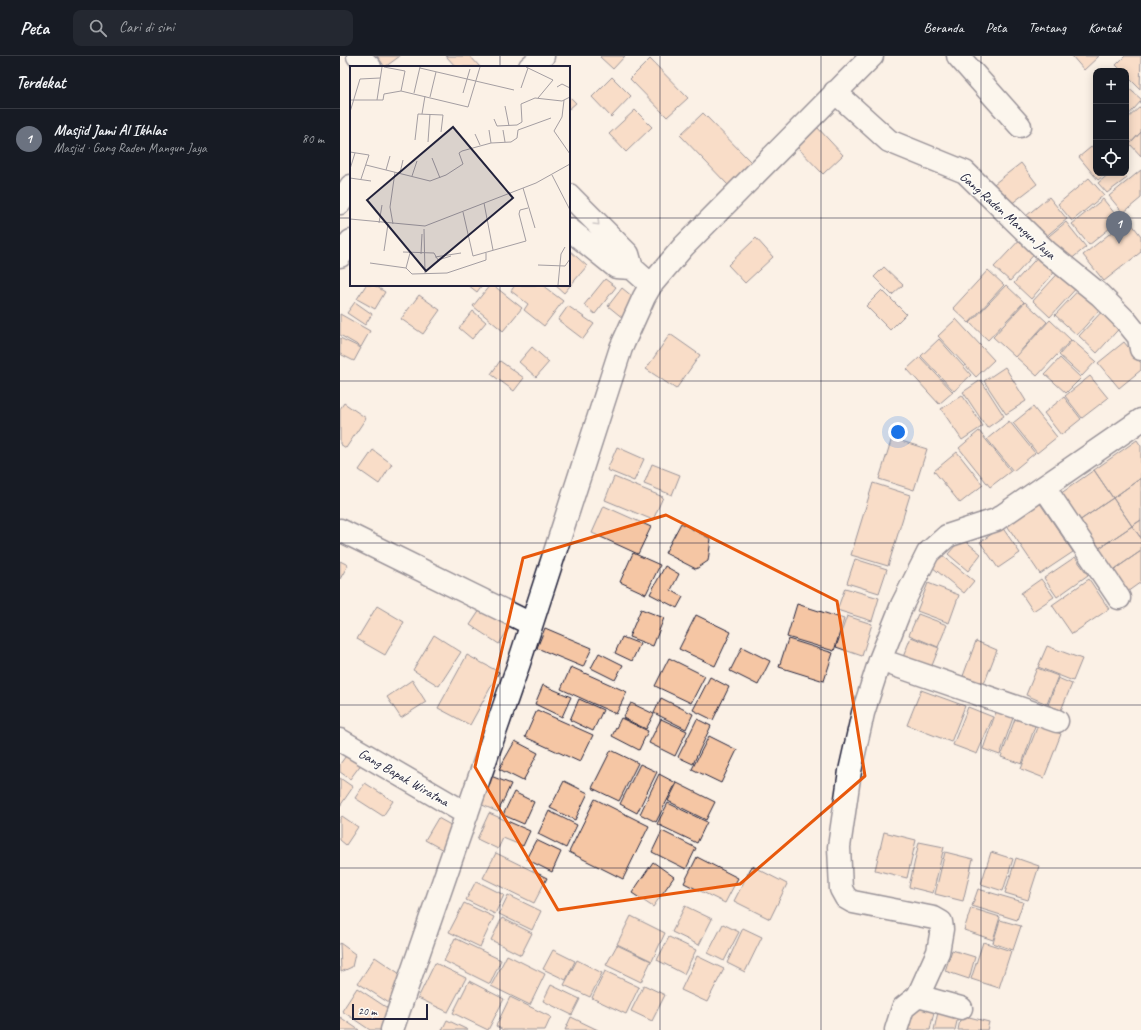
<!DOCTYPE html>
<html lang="id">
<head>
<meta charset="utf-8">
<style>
  :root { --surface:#171b24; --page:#242831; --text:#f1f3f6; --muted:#9ea1a6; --line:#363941; --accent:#7c3aed }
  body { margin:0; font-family:Caveat,sans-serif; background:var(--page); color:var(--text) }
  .controls { position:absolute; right:12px; top:12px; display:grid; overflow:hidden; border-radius:8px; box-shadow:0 2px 10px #0003 }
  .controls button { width:36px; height:36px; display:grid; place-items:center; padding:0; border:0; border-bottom:1px solid var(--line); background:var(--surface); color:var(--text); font:20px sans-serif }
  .scale { position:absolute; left:12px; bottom:10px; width:76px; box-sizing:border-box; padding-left:4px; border:2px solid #22223b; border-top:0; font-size:11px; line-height:14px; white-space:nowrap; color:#22223b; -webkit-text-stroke:3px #fdfcf7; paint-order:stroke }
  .you { position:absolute; left:558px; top:376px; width:14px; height:14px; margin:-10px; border:3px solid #fff; border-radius:50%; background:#1a73e8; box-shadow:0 0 0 6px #1a73e833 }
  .badge { display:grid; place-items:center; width:26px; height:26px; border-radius:50%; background:var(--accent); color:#fff; font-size:13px; font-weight:700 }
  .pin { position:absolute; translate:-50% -33px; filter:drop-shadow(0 1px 2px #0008) }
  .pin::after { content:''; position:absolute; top:21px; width:14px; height:12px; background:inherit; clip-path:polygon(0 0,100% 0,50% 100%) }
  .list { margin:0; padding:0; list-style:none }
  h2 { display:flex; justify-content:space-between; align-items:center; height:52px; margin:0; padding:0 16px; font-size:17px }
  h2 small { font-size:13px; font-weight:400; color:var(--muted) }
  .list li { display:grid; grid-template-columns:26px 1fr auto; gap:12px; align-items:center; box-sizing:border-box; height:60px; padding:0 16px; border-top:1px solid var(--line) }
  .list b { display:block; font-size:15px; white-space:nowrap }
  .list p { margin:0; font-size:13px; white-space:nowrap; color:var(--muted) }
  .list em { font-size:13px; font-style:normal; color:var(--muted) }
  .icon { flex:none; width:22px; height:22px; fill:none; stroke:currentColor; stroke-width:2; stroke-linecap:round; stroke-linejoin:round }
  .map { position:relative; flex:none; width:801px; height:974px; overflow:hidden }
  header { display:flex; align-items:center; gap:24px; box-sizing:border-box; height:56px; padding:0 20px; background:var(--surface); border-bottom:1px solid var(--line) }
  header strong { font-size:19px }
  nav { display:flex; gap:22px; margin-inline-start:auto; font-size:14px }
  .search { width:280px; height:36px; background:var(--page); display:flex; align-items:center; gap:10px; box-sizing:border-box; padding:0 14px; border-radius:8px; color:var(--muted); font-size:15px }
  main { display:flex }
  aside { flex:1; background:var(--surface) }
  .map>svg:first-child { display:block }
</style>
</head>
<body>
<header>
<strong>Peta</strong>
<div class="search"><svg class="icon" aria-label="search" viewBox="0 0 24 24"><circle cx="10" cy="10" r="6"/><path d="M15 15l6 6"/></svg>Cari di sini</div>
<nav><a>Beranda</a><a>Peta</a><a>Tentang</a><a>Kontak</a></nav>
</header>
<main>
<aside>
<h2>Terdekat<small></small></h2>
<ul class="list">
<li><span class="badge" style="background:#6b7280">1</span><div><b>Masjid Jami Al Ikhlas</b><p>Masjid · Gang Raden Mangun Jaya</p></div><em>80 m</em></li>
</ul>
</aside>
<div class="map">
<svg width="801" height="974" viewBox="0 0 801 974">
  <rect width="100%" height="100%" fill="#fbf1e6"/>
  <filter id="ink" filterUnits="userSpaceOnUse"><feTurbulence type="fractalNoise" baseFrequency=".025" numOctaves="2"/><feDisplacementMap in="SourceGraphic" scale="8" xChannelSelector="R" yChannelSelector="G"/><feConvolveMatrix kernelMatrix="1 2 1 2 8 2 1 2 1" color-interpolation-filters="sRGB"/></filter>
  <g filter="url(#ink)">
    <path fill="#f5c6a4" stroke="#22223b" d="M37,0H60L45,11Z
      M106,0H130L140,11H116Z
      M261,0H285L273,13L260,1Z
      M732,0H759L744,14Z
      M785,0H801L800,33L786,19V15H782L776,9Z
      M310,3L348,42L327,61L290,23Z
      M272,21L291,40L271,61L252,41Z
      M786,30L801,43V45L786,62Z
      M229,40L236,47L229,53Z
      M801,50V76L790,88L786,84V64Z
      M295,54L312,71L286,96L269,78Z
      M363,57L411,106L388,129L340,79Z
      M476,70L503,99L483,118L455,89Z
      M801,76V100L790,88Z
      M756,87V117H767L758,124L739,101Z
      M681,107L697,128L666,152L650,131Z
      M801,114V142L783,157L769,140Z
      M770,117H783L787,122L767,137L758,127Z
      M749,122L764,139L732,165L718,148Z
      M709,141L727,163L704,182L686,160Z
      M763,143L780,164L749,189L732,168Z
      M788,163L801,180V196L764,225L743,199Z
      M726,166L746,191L724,209L704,184Z
      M685,178L700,192L670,225L654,211Z
      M416,182L433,201L405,227L388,209Z
      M229,194L247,210L224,237L215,229H229Z
      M702,196L718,212L691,243L674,227Z
      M544,211L563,229L552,239L534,221Z
      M723,212L740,228L710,261L693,245Z
      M648,214L664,229L629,267L613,252Z
      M265,223L276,231L255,258L244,249Z
      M744,228L765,248L737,279L715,259Z
      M26,229H34L45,236L35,253L17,243Z
      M128,229H142L137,236Z
      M150,229H153L182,252L163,275L133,250Z
      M175,229H202L223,245L204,270L184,254L188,248L171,235Z
      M666,229L684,246L648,284L630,267Z
      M282,232L298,245L284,263L268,250Z
      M542,234L566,258L550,274L526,250Z
      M79,239L100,254L83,278L61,263Z
      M15,246L32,258L25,269L7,257Z
      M685,246L707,266L675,301L653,281Z
      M228,250L254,268L243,283L218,264Z
      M766,251L784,267L757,297L739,280Z
      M133,255L146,266L132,283L119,272Z
      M0,258L30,275L21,291L0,279Z
      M616,263L654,304L636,321L598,280Z
      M710,264L731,284L697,320L676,301Z
      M330,278L360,299L336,333L306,313Z
      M0,282L21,292L14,305L0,298Z
      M599,283L631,319L614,335L581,300Z
      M732,284L756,305L742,320L719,299Z
      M784,286L801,307V314L779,332L758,307Z
      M192,291L209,306L196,321L179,306Z
      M580,301L613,336L599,348L567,313Z
      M720,302L741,322L726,337L705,318Z
      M160,305L184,322L174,335L151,318Z
      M665,311L686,345L666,358L644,325Z
      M750,320L768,342L742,362L725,340Z
      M641,324L664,360L647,372L623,336Z
      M622,339L643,370L622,384L601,353Z
      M724,341L741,363L721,379L704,357Z
      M4,347L26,362L6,392L0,388V353Z
      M693,351L717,381L697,397L673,367Z
      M669,365L695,397L673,415L647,383Z
      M639,375L671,415L650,431L619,392Z
      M552,382L587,393L574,434L539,423Z
      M797,384L801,390V422L773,442L754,414Z
      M277,391L304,403L294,425L267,414Z
      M33,394L52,408L39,428L19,414Z
      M617,396L643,429L620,447L594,415Z
      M312,408L340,419L332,439L304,428Z
      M754,414L773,442L739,465L720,438Z
      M274,421L323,441L313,464L265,444Z
      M801,422V464L792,470L773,442Z
      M533,427L570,439L548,510L511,499Z
      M773,442L792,470L758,493L739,465Z
      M699,446L733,496L700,518L666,468Z
      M264,450L311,471L298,498L252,477Z
      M801,464V482L792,470Z
      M341,467L371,483L368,505L356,513L325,497Z
      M792,470L801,482V495L772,515L758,493Z
      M662,471L680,497L658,512L640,486Z
      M622,482L641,498L628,515L608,498Z
      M801,495V526L787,536L772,515Z
      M293,497L320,509L306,538L280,526Z
      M602,499L634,525L624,537L592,511Z
      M735,501L748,519L717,541L704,522Z
      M515,503L547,513L539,537L507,527Z
      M0,505L8,509L0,523Z
      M325,510L339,518L331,534L343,541L337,552L310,538Z
      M701,523L714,541L693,555L681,537Z
      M749,523L769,553L732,578L712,549Z
      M588,527L619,539L609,567L577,555Z
      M505,532L539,542L532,565L497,554Z
      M144,548L173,566L159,588L130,569Z
      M457,548L504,563L494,595L447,581Z
      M37,550L64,566L45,599L17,583Z
      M301,553L324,562L313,590L289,581Z
      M578,558L607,569L598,591L569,579Z
      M356,559L391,576L375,610L339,593Z
      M507,560L532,568L522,600L496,591Z
      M205,572L252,592L243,611L197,592Z
      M94,579L121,596L99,630L73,614Z
      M282,581L300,588L292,605L275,597Z
      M571,581L599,592L591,612L563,601Z
      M448,583L493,597L484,625L439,611Z
      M636,585L657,594L644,628L623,620Z
      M707,590L742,603L733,625L698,611Z
      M402,591L430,605L418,629L390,615Z
      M259,597L283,609L275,624L251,612Z
      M127,599L159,616L130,669L98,652Z
      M329,602L365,620L351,647L315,630Z
      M231,611L287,636L276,658L221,633Z
      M697,612L718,620L707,648L686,639Z
      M370,621L389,631L373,664L353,654Z
      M718,622L732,628L721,654L708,649Z
      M72,624L86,646L61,662L47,641Z
      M203,629L231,641L222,661L195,648Z
      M581,634L625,650L611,686L567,669Z
      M321,642L353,658L346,673L314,657Z
      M239,643L263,654L253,675L230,664Z
      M291,647L314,658L306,673L283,662Z
      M628,651L653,661L637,698L613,689Z
      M657,653L674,659L660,699L643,693Z
      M197,654L253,679L240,706L185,681Z
      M281,662L308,675L299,694L272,680Z
      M321,663L347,675L335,700L309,687Z
      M357,663L371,670L353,708L338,701Z
      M675,663L695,670L682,708L661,701Z
      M698,669L721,678L704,722L681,713Z
      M369,680L397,694L381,727L352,713Z
      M175,685L198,697L183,725L159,713Z
      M11,693L25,703L10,723L0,716V708Z
      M271,694L298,707L279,745L252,732Z
      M300,708L317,716L297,757L280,748Z
      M319,718L336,727L316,766L300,758Z
      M151,720L171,728L158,756L138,747Z
      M0,722L13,731L0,750Z
      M224,725L248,737L235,764L210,752Z
      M25,727L53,745L43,760L15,742Z
      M337,727L375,746L366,764L328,745Z
      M174,736L194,746L184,768L163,759Z
      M255,743L309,770L283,823L229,796Z
      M328,747L367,766L357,787L317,768Z
      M209,755L237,769L226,792L198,778Z
      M149,757L190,775L183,790L163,782L158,793L137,783Z
      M2,760L18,771L6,789L0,784V763Z
      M98,762L118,773L105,795L85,784Z
      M322,775L356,792L346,813L312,796Z
      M544,776L576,784L567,822L535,814Z
      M196,784L221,796L212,816L186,803Z
      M579,786L604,791L593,837L569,831Z
      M605,796L633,803L623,845L595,838Z
      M651,796L673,803L663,835L641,828Z
      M156,797L207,822L194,847L143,822Z
      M357,801L398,822L385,847L344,827Z
      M676,802L699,810L688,844L665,837Z
      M313,806L334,821L313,851L292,837Z
      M412,810L447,828L430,863L394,845Z
      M136,825L164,839L155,858L126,844Z
      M638,833L683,846L677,864L632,850Z
      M168,839L201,855L192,874L159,858Z
      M124,847L154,861L140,891L109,876Z
      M345,850L372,863L359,889L332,876Z
      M631,852L660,861L653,884L624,874Z
      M291,860L325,877L312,905L277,888Z
      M162,862L192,877L181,899L151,884Z
      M660,864L681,870L673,894L653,887Z
      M383,868L399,876L384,905L368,897Z
      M403,872L422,881L405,916L387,907Z
      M329,881L356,894L344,918L317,904Z
      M115,882L161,904L150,928L104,905Z
      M643,886L671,895L659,932L631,923Z
      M0,887L15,898L12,911L1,916Z
      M277,889L311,905L301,926L266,909Z
      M213,894L235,905L226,924L203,913Z
      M612,894L635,901L629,923L605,915Z
      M167,899L205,918L190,949L151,930Z
      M357,900L384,913L367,946L341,934Z
      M35,901L66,922L49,947L18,927Z
      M237,904L262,917L250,941L224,929Z
      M95,907L126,922L108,956L78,942Z
      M265,915L299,931L286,958L252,942Z
      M129,925L164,943L148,974L113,957Z
      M211,929L240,943L232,959L203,945Z
      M304,929L325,939L312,965L291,955Z
      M17,932L55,957L44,974H30L2,955Z
      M170,941L211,961L205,974H163L156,970Z
      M573,951L594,956L590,974H568Z
      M598,956L618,961L615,974H594Z
      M621,959L649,966L647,974H618Z
      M0,961L19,974H0Z
      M231,961L258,974H225Z
      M107,964L128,974H102Z"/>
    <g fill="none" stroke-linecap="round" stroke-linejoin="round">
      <defs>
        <path id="minor" d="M18,0L30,11
          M618,0L680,70
          M190,11L203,0
          M495,36L549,85L625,116L707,196L760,239L786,265L799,281L801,293
          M229,139L288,198L292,212L311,229
          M0,147L11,130
          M229,173L276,211L292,212
          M0,200L11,185
          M704,431L779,542
          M0,474L191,568
          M540,604L717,665
          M0,684L127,758
          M578,940L621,952
          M52,974L179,607L281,292L304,241L311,229L344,190L532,0
          M556,974L563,952L578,940L598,896L602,873L601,866L594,862L513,846L506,842L501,833L499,791L510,715L523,657L540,604L562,549L588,497L607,480L656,464L801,364"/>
      </defs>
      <use href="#minor" stroke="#22223b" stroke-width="25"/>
      <use href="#minor" stroke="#fdfcf7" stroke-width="22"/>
    </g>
    <defs><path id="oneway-chevron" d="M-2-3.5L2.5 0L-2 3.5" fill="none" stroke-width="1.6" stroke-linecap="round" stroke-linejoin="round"/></defs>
    <use stroke="#9a9aa2" href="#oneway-chevron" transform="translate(257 167) rotate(45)"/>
  </g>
  <path d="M0 0H801V974H0ZM326,459L497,545L525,720L400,828L218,854L135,711L183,502Z" fill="#fbf1e6" fill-opacity=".55" fill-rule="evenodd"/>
  <path fill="none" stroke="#e8590c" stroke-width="3" stroke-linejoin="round" d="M326,459L497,545L525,720L400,828L218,854L135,711L183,502Z"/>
  <path fill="none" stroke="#22223b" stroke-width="1" stroke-opacity="0.55" d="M160,0V11M320,0V974M481,0V974M641,0V974M0,162H11M229,162H801M160,229V974M0,325H801M0,487H801M0,649H801M0,812H801"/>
  <g text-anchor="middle" stroke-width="3" stroke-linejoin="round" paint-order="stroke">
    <g font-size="14" fill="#22223b" stroke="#fdfcf7">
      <text transform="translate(668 159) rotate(42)" y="5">Gang Raden Mangun Jaya</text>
      <text transform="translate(64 721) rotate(30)" y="5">Gang Bapak Wiratma</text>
    </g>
  </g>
  <g transform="translate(10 10)">
    <rect width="220" height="220" fill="#fbf1e6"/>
    <path fill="none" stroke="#a49ea2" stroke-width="1" d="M34,1L55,5L51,25M176,1L203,14L188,32M70,2L164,24M207,21L212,18L220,22M171,22L178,2M64,27L70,1M113,27L120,3M80,31L86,6M0,34H33L34,28L51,25L118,41L130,1M27,34L32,1M214,34L212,51L204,65L220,88M155,40L159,60M0,46L10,13L30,12M72,48L75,30M144,53L147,60L167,59L172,56L171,38L185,32L212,35L220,31M139,64L141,77M153,64L155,76M125,68L130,79M65,74L68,48L93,49L91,66M78,76L80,48M0,86L19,89L11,113M82,92L90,112M16,99L80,115L96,109L113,98L109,87L112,85L141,77L161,76L167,72L168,64L201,52M0,103L5,87M36,104L40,90M50,107L53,94M202,109L220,144M62,110L67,95M0,112L21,115M173,122L185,162M134,137L143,184M113,146L123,190L176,175L169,148L170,144L178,142M0,153L75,160L186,117L220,98M29,157L32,139M43,158L40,141L45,106M74,163L75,207M34,185L38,158M53,186L84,187L88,194L101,190M71,188L72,168M85,191L111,187M20,197L56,202L60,187M188,199L215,200L220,193M56,202L62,208L97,207L136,194V187M208,219L211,188L215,181"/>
    <path fill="#22223b" fill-opacity="0.15" stroke="#22223b" stroke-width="2" d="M103,61L163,132L76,205L17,134Z"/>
    <rect width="220" height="220" fill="none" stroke="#22223b" stroke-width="2"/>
  </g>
</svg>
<div class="controls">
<button>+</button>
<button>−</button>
<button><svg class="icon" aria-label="locate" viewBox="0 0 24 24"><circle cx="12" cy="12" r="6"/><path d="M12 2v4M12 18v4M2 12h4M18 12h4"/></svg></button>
</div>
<div class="scale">20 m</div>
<div class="you"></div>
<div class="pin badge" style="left:779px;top:188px;background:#6b7280">1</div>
</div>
</main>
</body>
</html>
